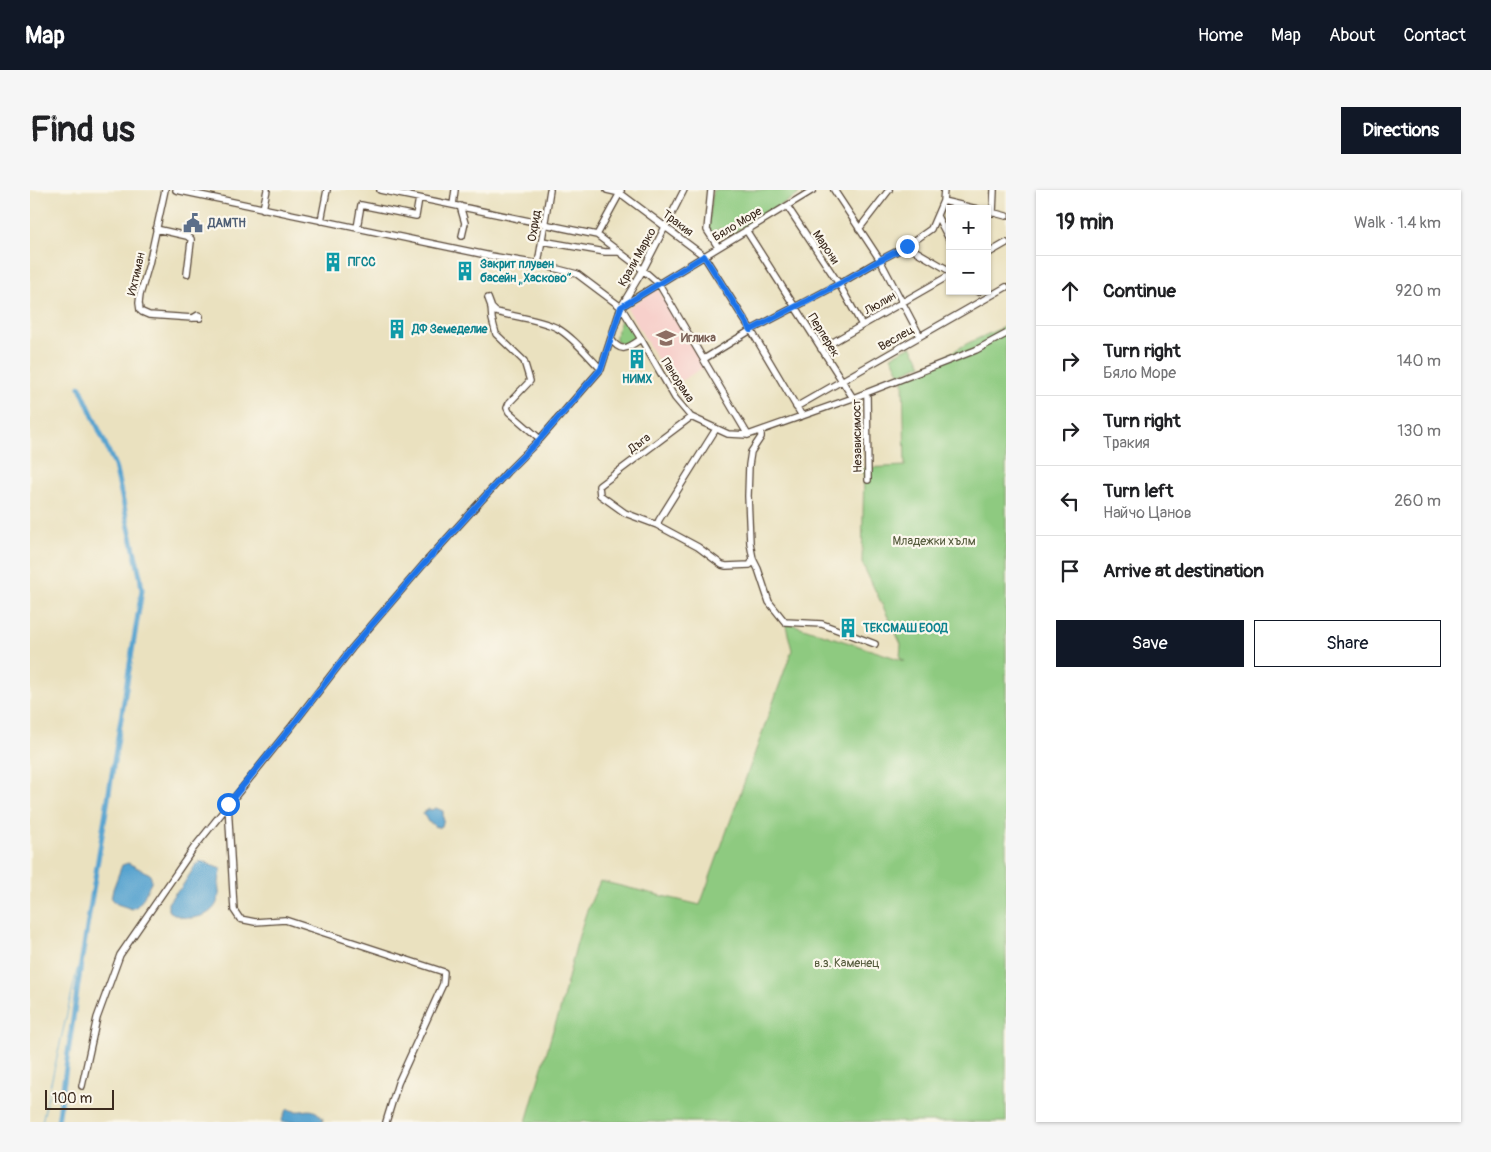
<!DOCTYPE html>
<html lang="en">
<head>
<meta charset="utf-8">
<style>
  :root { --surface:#fff; --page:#f6f6f6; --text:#202124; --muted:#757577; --line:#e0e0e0; --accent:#111827 }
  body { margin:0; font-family:Pangolin,sans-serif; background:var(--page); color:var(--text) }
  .controls { position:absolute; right:15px; top:15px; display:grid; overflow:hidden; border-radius:0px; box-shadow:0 1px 4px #0004 }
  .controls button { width:45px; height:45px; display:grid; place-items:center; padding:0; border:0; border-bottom:1px solid var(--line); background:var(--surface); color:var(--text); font:25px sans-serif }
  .scale { position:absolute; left:15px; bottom:12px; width:69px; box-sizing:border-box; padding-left:5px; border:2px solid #3b2a1e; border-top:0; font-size:14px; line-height:18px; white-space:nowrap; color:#3b2a1e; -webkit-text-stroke:4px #fbf7ec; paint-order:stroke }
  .stop { position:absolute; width:15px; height:15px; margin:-11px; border:4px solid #1a73e8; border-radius:50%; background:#fff }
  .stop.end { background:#1a73e8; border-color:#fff; box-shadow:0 1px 5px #0008 }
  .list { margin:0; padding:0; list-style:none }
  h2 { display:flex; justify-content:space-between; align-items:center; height:65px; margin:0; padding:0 20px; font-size:21px }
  h2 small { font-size:16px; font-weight:400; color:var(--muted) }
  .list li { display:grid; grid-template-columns:32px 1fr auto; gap:15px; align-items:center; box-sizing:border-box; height:70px; padding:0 20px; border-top:1px solid var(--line) }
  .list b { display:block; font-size:19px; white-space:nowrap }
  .list p { margin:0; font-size:16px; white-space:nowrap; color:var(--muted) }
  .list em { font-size:16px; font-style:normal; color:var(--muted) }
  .actions { display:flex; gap:10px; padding:15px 20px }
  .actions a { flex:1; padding:11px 0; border:1px solid var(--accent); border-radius:0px; text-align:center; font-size:18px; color:var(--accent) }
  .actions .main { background:var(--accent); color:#fff }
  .icon { flex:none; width:28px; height:28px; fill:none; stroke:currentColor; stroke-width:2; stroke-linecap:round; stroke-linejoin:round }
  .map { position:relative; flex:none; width:976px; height:932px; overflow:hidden; border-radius:0px }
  header { display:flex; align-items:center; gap:30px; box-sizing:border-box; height:70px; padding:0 25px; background:var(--accent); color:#fff }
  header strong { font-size:24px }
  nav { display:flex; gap:28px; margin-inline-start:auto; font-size:18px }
  .intro { display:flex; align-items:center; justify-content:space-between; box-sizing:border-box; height:120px; padding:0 30px }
  h1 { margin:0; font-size:35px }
  .button { padding:12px 22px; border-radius:0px; background:var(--accent); color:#fff; font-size:18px; font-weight:700 }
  main { display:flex; gap:30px; padding:0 30px }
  aside { flex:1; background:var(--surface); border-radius:0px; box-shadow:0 1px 4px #0004 }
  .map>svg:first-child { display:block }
</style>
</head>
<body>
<header>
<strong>Map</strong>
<nav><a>Home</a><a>Map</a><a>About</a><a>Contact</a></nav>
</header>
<div class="intro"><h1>Find us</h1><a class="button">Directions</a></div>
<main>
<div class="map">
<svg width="976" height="932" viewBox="0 0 976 932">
  <rect width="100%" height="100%" fill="#fbf7ec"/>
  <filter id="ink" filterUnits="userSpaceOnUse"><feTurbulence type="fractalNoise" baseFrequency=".02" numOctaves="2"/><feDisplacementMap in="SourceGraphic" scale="10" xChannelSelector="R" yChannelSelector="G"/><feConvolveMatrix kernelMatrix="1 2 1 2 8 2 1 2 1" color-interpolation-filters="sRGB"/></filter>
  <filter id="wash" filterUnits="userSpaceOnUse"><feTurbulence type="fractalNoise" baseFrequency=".0096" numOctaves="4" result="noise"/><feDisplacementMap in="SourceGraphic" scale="20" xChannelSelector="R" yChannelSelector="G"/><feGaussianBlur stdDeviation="1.12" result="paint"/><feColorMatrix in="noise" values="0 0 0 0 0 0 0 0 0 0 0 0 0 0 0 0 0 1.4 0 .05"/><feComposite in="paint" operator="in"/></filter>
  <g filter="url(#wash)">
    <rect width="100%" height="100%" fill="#eae1bf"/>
    <path fill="#f7d0cb" d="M628,99L674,177L643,196L597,118Z"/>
    <path fill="#8eca80" stroke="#647a4f" d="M683,0H764L768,3V5L696,47L690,38L681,44L678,40Z
      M592,126H594L606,147C602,156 592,157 586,150V145Z
      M976,136V932H496L523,840L529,824L547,752L556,723L570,691L670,715L762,460L755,432L875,471L870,468L871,454L832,373L834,278L875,276L873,188L905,172L938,153Z
      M881,156L892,174L870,184L861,166Z"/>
    <path fill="#56a3cf" stroke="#486676" d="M406,618L413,621C413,626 414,631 412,636L408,638L407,636L405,637L403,634L398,632L393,623L399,619L401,620Z
      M171,671L191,679C191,685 189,689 189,695C188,698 190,703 189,706C186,722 174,727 160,728C152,728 144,725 138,720V713L145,703L151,698L165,676Z
      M98,673L120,684L122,691C116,700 113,715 102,719L87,714L81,709L83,699L92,675Z
      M258,919C274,926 281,912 293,929L292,932H251L256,921Z"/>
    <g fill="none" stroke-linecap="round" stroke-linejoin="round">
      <path stroke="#56a3cf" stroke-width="1" d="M12,932L47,780L51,774"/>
      <path stroke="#56a3cf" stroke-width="5" d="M28,932L51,774L112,400L110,386L85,276L50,197"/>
    </g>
  </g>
  <g filter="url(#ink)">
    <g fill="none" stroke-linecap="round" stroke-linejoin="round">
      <defs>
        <path id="minor" d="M135,0L119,74L110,105L109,113L110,120L112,122L119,125L163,128H170V126L168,125L163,128
          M146,0L461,66L508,74L547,84L591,117L611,149L645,208L661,227L698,244L718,245L823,208L946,160L976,144
          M350,0L567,45L613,80L629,94L718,245
          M577,0L590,3L674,66L721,140L772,226
          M681,0L677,40L688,57
          M804,0L850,70L890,146
          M913,11L947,19
          M423,15L425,0
          M430,16L435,33L432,46
          M757,16L809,94L832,135
          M233,19L237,0
          M957,21L976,26
          M963,23L964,0
          M907,26L920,51
          M291,31L297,0
          M327,38L331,15L386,26L389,8
          M126,39L157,46L161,49V52L157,84
          M829,39L859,0
          M716,40L823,208
          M567,45L591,1
          M512,51L575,62H589
          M877,56L920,81
          M957,64L976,53
          M508,74L520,0
          M947,101L948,102
          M458,108L461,116L462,129L466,144L494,171L500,191L479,213L477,218L479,222L510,249
          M592,116L783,0
          M461,117L466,122C486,127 509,129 527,138C544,148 557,165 571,179
          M581,149C591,164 598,158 611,149
          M791,159L920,85
          M674,169L721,140L809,94L850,70L877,56L901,39L913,11L914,0
          M837,203L838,290
          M766,217L976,97
          M661,227L569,296L570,305L595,323L627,335L668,357L692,375L696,376L720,375L723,369
          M731,241V247L721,262L719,275L718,306L720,353L723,369L728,379L739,412L755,432L792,434L845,454
          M627,335L629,330L686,239
          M198,614L204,720L210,729L225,732L255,730L414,782L413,794L368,893L356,932
          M52,896L67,828L90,765L163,659L261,537L322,458L393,375L477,282L510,249L571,179L591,117L613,80L654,0"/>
      </defs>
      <use href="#minor" stroke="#554536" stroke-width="8"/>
      <use href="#minor" stroke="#fff" stroke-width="5.5"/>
    </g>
  </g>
  <g fill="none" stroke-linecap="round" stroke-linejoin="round" filter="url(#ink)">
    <path stroke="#1a73e8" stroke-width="6" d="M198,614L262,536L322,458L393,375L477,282L510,249L571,179L591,117L674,66L721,140L809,94L850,70L877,56"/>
  </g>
  <defs>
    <symbol id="civic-bare" viewBox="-9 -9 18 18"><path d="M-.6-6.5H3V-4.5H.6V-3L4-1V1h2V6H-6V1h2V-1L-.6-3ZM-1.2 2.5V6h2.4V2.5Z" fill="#5c6f8a" stroke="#fbf7ec" stroke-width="2.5" paint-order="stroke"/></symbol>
    <symbol id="building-bare" viewBox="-9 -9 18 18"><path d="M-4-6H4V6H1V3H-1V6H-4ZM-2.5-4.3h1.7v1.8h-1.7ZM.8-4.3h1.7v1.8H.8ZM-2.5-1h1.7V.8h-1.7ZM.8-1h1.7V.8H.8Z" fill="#0f9aa8" stroke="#fbf7ec" stroke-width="2.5" paint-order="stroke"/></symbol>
    <symbol id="school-bare" viewBox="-9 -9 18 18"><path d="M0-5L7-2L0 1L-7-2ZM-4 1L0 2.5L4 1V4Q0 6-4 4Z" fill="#8d6e63" stroke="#fbf7ec" stroke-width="2.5" paint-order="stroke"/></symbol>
  </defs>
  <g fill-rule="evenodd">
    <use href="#civic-bare" x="149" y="19" width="28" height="28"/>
    <use href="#building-bare" x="289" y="58" width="28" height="28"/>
    <use href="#building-bare" x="421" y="67" width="28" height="28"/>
    <use href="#building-bare" x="353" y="125" width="28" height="28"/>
    <use href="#school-bare" x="622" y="134" width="28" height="28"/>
    <use href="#building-bare" x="593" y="155" width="28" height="28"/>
    <use href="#building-bare" x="804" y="424" width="28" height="28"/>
  </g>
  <g text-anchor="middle" stroke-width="4.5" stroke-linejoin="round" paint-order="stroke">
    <g font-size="12" font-weight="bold" fill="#4e5e75" stroke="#fbf7ec" text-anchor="start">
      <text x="178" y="37">ДАМТН</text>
    </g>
    <g font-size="12" fill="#3b2a1e" stroke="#fbf7ec">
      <text transform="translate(648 33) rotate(37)" y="4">Тракия</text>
      <text transform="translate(707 34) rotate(-31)" y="4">Бяло Море</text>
      <text transform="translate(504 36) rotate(-81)" y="4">Охрид</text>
      <text transform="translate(796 57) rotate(56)" y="4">Марони</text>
      <text transform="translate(607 67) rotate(-61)" y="4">Крали Марко</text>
      <text transform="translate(106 84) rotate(-77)" y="4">Ихтиман</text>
      <text transform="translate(850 113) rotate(-30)" y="4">Люлин</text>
      <text transform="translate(794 145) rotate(58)" y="4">Перперек</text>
      <text transform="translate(866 148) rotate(-30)" y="4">Веслец</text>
      <text transform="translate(648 190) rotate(57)" y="4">Панорама</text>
      <text transform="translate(827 246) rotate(-91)" y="4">Независимост</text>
      <text transform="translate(609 253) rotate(-37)" y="4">Дъга</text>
    </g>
    <g font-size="12" font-weight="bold" fill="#0d838f" stroke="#fbf7ec" text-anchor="start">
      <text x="318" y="76">ПГСС</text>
      <text x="450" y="78">Закрит плувен<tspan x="450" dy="14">басейн „Хасково“</tspan></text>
      <text x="382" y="143">ДФ Земеделие</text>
      <text x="607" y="193" text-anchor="middle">НИМХ</text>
      <text x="833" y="442">ТЕКСМАШ ЕООД</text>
    </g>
    <g font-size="12" font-weight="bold" fill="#785e54" stroke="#fbf7ec" text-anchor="start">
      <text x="651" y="152">Иглика</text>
    </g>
    <g font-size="12" fill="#545a3b" stroke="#fbf7ec">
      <text x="904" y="355">Младежки хълм</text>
      <text x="817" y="777">в.з. Каменец</text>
    </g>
  </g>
</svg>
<div class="controls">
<button>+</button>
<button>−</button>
</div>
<div class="scale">100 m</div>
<div class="stop" style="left:198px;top:614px"></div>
<div class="stop end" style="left:877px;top:56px"></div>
</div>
<aside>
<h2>19 min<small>Walk · 1.4 km</small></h2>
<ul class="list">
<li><svg class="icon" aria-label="ahead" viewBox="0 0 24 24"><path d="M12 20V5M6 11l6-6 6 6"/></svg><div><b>Continue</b></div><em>920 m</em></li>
<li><svg class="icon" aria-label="right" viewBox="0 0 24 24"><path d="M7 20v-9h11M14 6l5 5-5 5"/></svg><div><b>Turn right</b><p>Бяло Море</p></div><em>140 m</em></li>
<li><svg class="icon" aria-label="right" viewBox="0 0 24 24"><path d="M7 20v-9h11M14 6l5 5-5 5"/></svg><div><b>Turn right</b><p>Тракия</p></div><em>130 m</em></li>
<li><svg class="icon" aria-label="left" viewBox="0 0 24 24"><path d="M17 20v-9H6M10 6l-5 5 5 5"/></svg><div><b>Turn left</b><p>Найчо Цанов</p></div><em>260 m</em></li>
<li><svg class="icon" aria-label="arrive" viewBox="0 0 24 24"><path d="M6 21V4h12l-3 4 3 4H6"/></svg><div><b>Arrive at destination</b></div></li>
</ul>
<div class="actions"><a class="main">Save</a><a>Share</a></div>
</aside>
</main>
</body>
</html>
